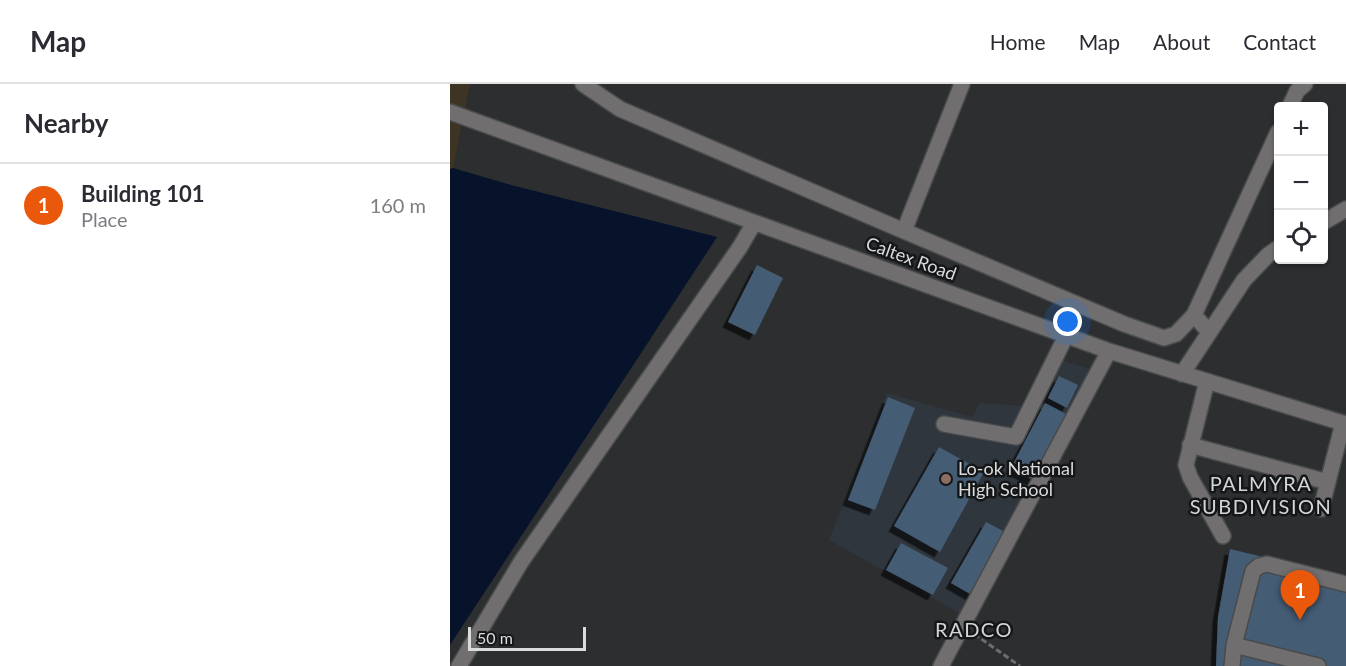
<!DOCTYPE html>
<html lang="en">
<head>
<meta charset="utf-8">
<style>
  :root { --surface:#fff; --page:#f2f2f3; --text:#2b2b33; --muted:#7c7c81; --line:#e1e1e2; --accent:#ea580c }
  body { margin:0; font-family:Lato,sans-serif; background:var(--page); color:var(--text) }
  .controls { position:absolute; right:18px; top:18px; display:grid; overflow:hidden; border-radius:6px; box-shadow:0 2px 4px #0004 }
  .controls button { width:54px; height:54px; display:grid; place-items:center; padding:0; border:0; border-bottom:2px solid var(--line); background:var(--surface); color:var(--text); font:30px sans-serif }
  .scale { position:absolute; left:18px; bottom:15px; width:118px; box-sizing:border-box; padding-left:6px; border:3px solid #dadbdc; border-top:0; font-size:16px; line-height:21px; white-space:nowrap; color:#dadbdc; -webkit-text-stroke:4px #151617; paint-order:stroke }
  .you { position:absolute; left:618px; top:238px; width:21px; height:21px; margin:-15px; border:4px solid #fff; border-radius:50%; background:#1a73e8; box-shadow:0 0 0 9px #1a73e833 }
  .badge { display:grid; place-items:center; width:39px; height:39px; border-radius:50%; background:var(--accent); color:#fff; font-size:20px; font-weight:700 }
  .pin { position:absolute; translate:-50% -50px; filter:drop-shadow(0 2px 3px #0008) }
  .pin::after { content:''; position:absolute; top:32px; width:21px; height:18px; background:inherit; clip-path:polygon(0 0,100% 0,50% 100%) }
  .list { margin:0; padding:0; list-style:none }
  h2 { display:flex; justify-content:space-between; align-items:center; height:78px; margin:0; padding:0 24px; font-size:26px }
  h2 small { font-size:20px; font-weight:400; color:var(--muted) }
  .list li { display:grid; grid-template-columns:39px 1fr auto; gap:18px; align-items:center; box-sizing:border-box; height:84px; padding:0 24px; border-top:2px solid var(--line) }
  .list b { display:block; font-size:22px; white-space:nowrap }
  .list p { margin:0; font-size:20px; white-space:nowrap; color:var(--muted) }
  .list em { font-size:20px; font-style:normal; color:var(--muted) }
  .icon { flex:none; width:33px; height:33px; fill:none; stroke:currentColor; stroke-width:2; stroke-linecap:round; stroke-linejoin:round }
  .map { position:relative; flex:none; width:896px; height:582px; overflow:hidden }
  header { display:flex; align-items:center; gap:36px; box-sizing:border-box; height:84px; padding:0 30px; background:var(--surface); border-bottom:2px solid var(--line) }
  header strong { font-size:28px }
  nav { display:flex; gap:33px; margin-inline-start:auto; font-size:21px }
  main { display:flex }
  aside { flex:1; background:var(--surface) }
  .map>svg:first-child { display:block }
</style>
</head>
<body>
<header>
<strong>Map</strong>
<nav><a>Home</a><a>Map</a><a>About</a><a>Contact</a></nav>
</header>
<main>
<aside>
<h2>Nearby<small></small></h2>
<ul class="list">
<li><span class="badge">1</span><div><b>Building 101</b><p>Place</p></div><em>160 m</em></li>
</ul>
</aside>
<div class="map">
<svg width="896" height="582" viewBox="0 0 896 582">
  <defs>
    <filter id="shadow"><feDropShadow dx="-5.5" dy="5.5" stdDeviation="0" flood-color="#0009"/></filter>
  </defs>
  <rect width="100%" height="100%" fill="#2c2e30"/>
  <path fill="#3d3423" d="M0,0H20L3,84L0,85Z"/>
  <path fill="#30363d" d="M601,273L647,287L513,531L379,456L437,309L522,333L530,319L575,322Z"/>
  <path fill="#06132b" d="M3,84L61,101L267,153L0,561V85Z"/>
  <path fill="#455b75" filter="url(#shadow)" d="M307,181L333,194L305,251L278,238Z
    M609,292L628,301L617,324L598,314Z
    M438,313L465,324L425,426L398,416Z
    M595,319L620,332L585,397L561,384Z
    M489,363L534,388L490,468L444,442Z
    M536,438L557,449L522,511L501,499Z
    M451,459L498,484L483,511L436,486Z
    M780,465L896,493V582H766L768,533Z"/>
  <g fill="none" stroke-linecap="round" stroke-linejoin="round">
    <defs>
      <path id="minor" d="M133,0L170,25L454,147
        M512,0L454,147L674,240L714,254L726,250L744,231
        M840,22L847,7L855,0
        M0,28L659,267L896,340
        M874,138L896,125
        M759,248L744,231L828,48
        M732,290L794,196L818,171L828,164
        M757,297L736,381L740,393L773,452
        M494,340L566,353L616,252
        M740,361L878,398
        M871,425L893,339
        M784,561L868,582
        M9,582L71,478L290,163L304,139
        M491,582L659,267
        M782,582L784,561L803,487L809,482L817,480L896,500"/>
    </defs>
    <use href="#minor" stroke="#484a4c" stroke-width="18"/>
    <path stroke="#6b6d6f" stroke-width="3" stroke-dasharray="6 3" stroke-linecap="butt" d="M524,550L570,582"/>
    <use href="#minor" stroke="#706e6f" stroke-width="15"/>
  </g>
  <circle fill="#8d6e63" stroke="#151617" stroke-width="2" cx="496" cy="395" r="6"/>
  <g text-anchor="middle" stroke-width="5" stroke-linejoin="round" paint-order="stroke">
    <g font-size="18" fill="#dadbdc" stroke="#151617">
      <text transform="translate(461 175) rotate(20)" y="6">Caltex Road</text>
    </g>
    <g font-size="18" fill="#dadbdc" stroke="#151617" text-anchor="start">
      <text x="508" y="391">Lo-ok National<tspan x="508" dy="21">High School</tspan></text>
    </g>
    <g font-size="20" letter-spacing="1.5" fill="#d3d6d9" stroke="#151617">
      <text x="811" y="407">PALMYRA<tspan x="811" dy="23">SUBDIVISION</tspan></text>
      <text x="524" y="553">RADCO</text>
    </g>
  </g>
</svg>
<div class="controls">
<button>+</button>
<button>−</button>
<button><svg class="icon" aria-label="locate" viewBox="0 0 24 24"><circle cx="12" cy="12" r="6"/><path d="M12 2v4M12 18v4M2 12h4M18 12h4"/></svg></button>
</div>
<div class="scale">50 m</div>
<div class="you"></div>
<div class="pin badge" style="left:850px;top:536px">1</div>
</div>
</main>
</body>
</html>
